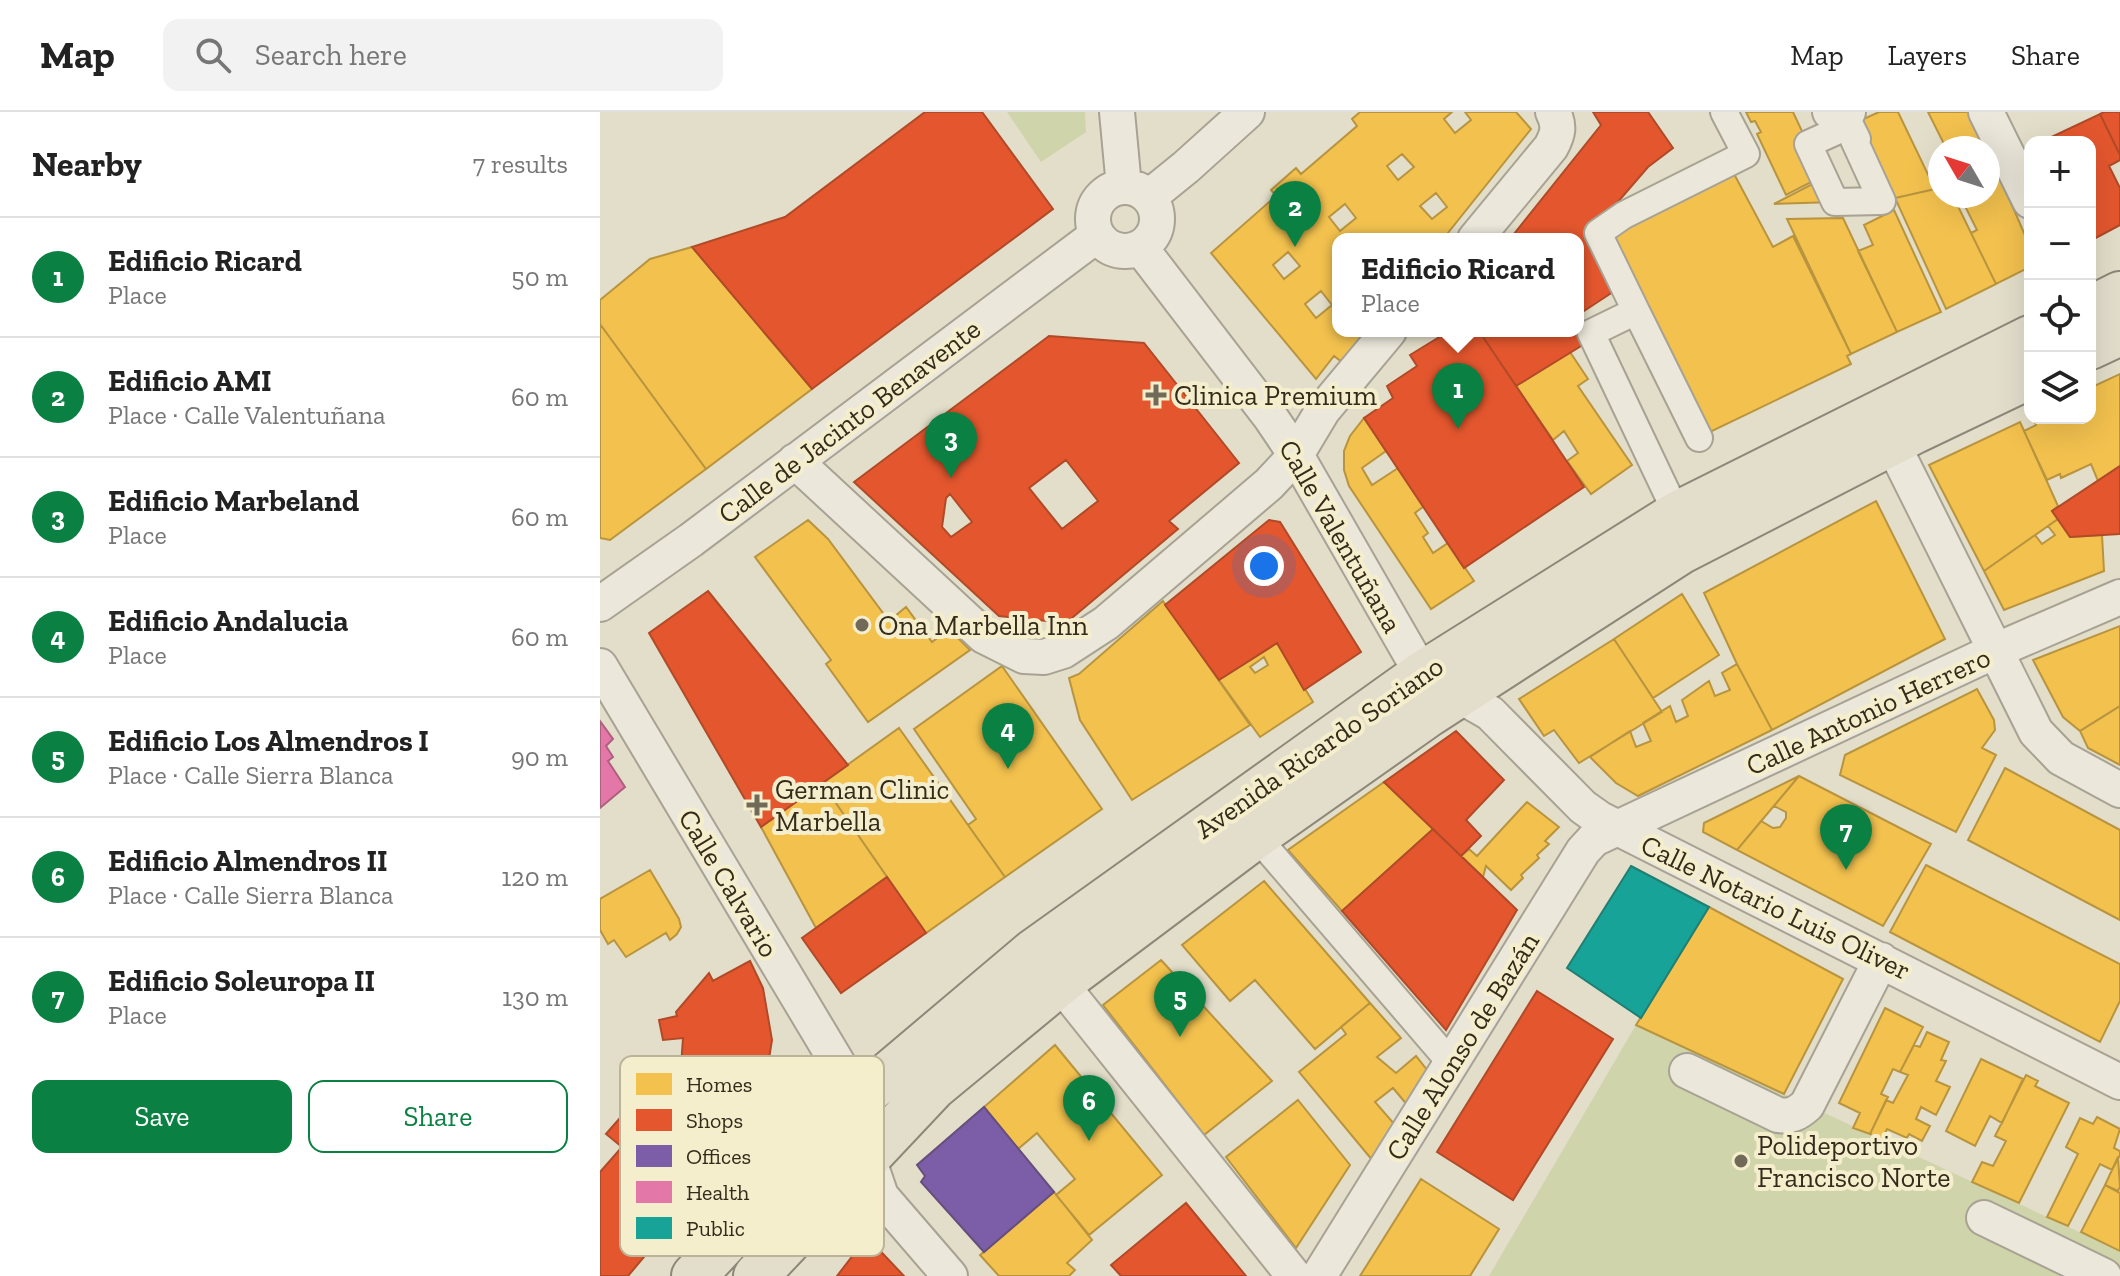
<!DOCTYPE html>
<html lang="en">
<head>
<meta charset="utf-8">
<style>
  :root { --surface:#fff; --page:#f2f2f2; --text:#222; --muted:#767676; --line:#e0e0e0; --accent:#0b8043 }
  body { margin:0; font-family:"Zilla Slab",serif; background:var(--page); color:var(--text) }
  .controls { position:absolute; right:24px; top:24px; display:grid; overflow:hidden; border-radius:16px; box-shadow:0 8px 32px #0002 }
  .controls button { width:72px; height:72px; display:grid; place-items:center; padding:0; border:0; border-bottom:2px solid var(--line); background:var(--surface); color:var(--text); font:40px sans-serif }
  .compass { position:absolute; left:1328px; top:24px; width:72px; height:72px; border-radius:50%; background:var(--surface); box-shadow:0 8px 32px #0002; rotate:309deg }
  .you { position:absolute; left:664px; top:454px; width:28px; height:28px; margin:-20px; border:6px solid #fff; border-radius:50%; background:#1a73e8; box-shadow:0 0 0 12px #1a73e833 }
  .badge { display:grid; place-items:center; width:52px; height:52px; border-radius:50%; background:var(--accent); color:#fff; font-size:26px; font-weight:700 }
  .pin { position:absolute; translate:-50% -66px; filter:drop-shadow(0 2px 4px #0008) }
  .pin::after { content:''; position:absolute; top:42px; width:28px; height:24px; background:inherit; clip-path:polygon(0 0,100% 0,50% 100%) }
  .popup { position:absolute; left:732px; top:121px; width:252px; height:104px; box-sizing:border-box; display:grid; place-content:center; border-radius:16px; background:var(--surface); filter:drop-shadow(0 2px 6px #0005); font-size:26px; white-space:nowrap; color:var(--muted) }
  .popup b { font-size:30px; color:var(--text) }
  .popup::after { content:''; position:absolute; left:50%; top:100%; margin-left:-16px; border:16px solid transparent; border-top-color:var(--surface) }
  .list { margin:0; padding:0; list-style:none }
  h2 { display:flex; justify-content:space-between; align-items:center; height:104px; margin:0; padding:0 32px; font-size:34px }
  h2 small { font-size:26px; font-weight:400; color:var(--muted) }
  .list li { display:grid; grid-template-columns:52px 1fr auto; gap:24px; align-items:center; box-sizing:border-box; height:120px; padding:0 32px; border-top:2px solid var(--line) }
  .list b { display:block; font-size:30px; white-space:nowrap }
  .list p { margin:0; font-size:26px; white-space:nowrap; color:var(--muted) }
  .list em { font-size:26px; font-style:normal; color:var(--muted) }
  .actions { display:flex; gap:16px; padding:24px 32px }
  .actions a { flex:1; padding:18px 0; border:2px solid var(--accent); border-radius:16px; text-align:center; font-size:28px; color:var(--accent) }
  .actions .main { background:var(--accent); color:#fff }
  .icon { flex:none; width:44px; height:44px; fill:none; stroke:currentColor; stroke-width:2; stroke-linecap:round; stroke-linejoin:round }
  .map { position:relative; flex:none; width:1520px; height:1164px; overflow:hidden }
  header { display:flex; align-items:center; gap:48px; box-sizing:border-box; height:112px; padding:0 40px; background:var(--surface); border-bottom:2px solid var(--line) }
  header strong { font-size:38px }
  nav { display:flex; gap:44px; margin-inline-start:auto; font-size:28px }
  .search { width:560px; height:72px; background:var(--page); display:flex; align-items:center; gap:20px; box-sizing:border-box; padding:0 28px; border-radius:16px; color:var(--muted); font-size:30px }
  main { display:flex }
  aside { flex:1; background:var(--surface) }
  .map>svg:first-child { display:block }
</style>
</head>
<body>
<header>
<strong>Map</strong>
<div class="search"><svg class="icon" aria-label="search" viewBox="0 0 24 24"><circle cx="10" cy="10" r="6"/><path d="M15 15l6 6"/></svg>Search here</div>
<nav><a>Map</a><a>Layers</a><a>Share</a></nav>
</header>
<main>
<aside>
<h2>Nearby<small>7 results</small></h2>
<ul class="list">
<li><span class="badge">1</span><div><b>Edificio Ricard</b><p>Place</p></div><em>50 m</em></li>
<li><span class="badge">2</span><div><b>Edificio AMI</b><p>Place · Calle Valentuñana</p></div><em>60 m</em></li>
<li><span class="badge">3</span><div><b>Edificio Marbeland</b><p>Place</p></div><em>60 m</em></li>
<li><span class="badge">4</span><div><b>Edificio Andalucia</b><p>Place</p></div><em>60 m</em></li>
<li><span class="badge">5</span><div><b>Edificio Los Almendros I</b><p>Place · Calle Sierra Blanca</p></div><em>90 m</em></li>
<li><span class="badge">6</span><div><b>Edificio Almendros II</b><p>Place · Calle Sierra Blanca</p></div><em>120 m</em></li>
<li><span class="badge">7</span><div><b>Edificio Soleuropa II</b><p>Place</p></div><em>130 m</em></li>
</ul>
<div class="actions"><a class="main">Save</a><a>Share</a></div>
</aside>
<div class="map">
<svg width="1520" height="1164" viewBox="0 0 1520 1164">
  <rect width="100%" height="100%" fill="#e3dec9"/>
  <path fill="#cfd4ab" d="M407,0H485L486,20L441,50Z
    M1036,913L1520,1139V1164H889Z"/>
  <path fill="#f2c14e" stroke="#b9943f" stroke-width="2" fill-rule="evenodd" d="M760,0H852L844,7L855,21L871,8L865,0H916L931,17L843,127H738V219H769L743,251L734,244L716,267L611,141L676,84L671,78L696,56L701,62L757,14L752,7ZM802,42L814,55L798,68L787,54ZM836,81L847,95L832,107L820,94ZM745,92L756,106L740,119L729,105ZM688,140L700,154L684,167L673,153ZM721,179L732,193L716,206L705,192Z
    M1146,0H1193L1223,64L1186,83L1157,22L1161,20L1155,9L1151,10Z
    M1279,0H1298L1335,77L1282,89L1250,13Z
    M1328,0H1368L1379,24L1384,23L1400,56L1388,61V36H1346Z
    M1400,56V65L1430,135V155L1396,172L1371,121L1377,118L1361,86L1355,88L1353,84H1388V61Z
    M1133,60L1173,135L1193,124L1251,242L1247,244L1251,252L1110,320L1005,124Z
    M1224,66L1235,90L1174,92Z
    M1340,76V84H1353L1396,172L1346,197L1295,86Z
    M1294,98L1341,200L1297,220L1258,139L1273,133L1264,113Z
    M1243,106L1297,220L1251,242L1187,107Z
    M92,135L212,277L106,357L0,212V188L50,147Z
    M0,212L106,357L10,428L0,426Z
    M970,240L988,267L978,274L1032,353L991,382L967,349L978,341L964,319L953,328L916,274Z
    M1520,262V354L1498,369L1491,352L1461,366L1460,362L1447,368L1424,319L1436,313L1433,306H1490V276Z
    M764,306L786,339L762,356L772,373L798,356L824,394L815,401L828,421L823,425L833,441L848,431L874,469L831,497L749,374L744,358V339L750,324Z
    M1420,310L1458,394L1452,399L1458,407L1384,459L1329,353Z
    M1276,389L1345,527L1172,618L1137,552L1104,481Z
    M1458,407L1470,425L1502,423L1504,459L1404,498L1384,459L1435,423L1442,432L1455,423L1448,414Z
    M208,408L228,427L289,509L306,495L332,530L349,517L370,538L268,610L226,552L231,548L155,445Z
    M1082,482L1119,543L1053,586L1014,527Z
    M563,489L650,613L532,688L480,608L469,566L479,562Z
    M1520,514V594L1480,619L1463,605L1433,548Z
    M1014,527L1062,600L979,651L954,618L944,624L919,587Z
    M677,531L713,590L660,625L619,568ZM664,545L668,553L655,561L650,555Z
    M1137,552L1172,618L1038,684L1016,671L990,645L1030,619L1036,635L1051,629L1043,611L1070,594L1076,610L1088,604L1082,588L1109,569L1115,584L1130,578L1122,561Z
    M402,554L502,697L405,765L368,713L376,707L314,617Z
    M1377,577L1394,608L1395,618L1382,636L1396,643L1356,720L1240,663L1245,643Z
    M1520,594V653L1488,636L1480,619Z
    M299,616L405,765L326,821L222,671Z
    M1405,656L1520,718V808L1368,728Z
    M1199,664L1331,732L1283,814L1137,738L1161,709L1173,716L1180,715L1186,706V700L1174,694Z
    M1199,664L1137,738L1103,720L1104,711Z
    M784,670L833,717L742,799L688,738Z
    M222,671L287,765L216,816L161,715Z
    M927,690L959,715L945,729L949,732L937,743L939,746L921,763L923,766L911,778L886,754L883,765L861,744L869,737L877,744Z
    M1326,753L1520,852V889L1500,930L1290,820Z
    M50,758L79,807L81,815L77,822L70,828L66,821L26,845L14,828L8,832L0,818V787Z
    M664,769L770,891L715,937L655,868L630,889L582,833Z
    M1109,795L1243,867L1184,982L1036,913Z
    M561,848L672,969L604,1023L503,893Z
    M770,891L801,926L777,945L796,961L816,944L831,963L809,995L793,976L775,990L796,1014L773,1049L699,960L746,922L741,915Z
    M1285,896L1323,915L1300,960L1293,957L1281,982L1288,985L1270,1022L1253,1016L1260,1001L1239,991Z
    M1327,920L1349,930L1341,948L1346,949L1336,969L1350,975L1336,1003L1321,995L1316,1007L1330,1014L1322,1029L1309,1022L1307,1026L1287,1017L1282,1028L1270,1022L1286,988L1293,991L1308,963L1300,960L1314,933L1320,935Z
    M455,933L562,1063L489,1123L456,1083L475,1067L437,1021L418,1037L384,995Z
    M1381,947L1423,967L1402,1011L1390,1004L1375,1034L1346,1019Z
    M1426,963L1438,969L1435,974L1469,991L1419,1091L1372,1070L1382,1050L1393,1054L1406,1029L1395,1024Z
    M698,988L750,1053L696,1136L626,1045Z
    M1497,1005L1520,1017L1514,1036L1520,1039V1043L1512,1058L1500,1052L1468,1114L1447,1105L1478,1042L1466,1035L1480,1006L1493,1012Z
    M1518,1045L1520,1075L1518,1079L1505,1073Z
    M821,1067L899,1117L870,1164H760Z
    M1505,1073L1520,1081V1139L1481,1120Z
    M454,1080L492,1128L467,1151L475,1158L469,1164H399L380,1143Z"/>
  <path fill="#e4572e" stroke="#b04a28" stroke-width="2" fill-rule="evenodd" d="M325,0H382L453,97L212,277L92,135L185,105Z
    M993,0H1048L1073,36L1048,55L991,121L1019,176L978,203V127H910L1001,13Z
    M1504,0H1520V43L1500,2Z
    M1500,2L1520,43V48L1509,54L1520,76V113L1490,129V30H1441Z
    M978,218L986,231L916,274L879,219Z
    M838,219H879L984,375L864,456L764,306L793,286L787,274L817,254L810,243L841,224Z
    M449,224L544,231L639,351L569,409L578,417L466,511L399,504L254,370ZM466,348L498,389L462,417L429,376ZM350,382L372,410L351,425L342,415L346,386Z
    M1520,354V422L1470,425L1452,399Z
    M669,408L680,410L761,540L704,578L677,531L619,568L565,493Z
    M108,479L248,653L161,715L49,521Z
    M856,619L904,668L866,708L881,724L861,744L784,670Z
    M833,717L917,798L846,918L742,799Z
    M287,765L326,821L241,881L202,826Z
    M150,849L163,876L172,928L162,990L148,1021L28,1164H0V1060L22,1035L6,1022L20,1006L36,1019L68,983L49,973L59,954L78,963L81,954L83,926L63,928L59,908L77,904L76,900L109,861L113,869Z
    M937,879L1013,927L913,1088L837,1040Z
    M586,1091L646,1164H521L511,1153Z
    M267,1125L304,1164H237Z"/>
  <path fill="#7b5ea7" stroke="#664f7d" stroke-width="2" d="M384,995L454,1080L384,1140L321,1070L325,1064L317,1053Z"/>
  <path fill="#e377a8" stroke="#af607e" stroke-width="2" d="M0,609L13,627L6,634L13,645L8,649L25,675L0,696Z"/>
  <path fill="#17a398" stroke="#207f72" stroke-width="2" d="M1031,754L1109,795L1041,906L967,856Z"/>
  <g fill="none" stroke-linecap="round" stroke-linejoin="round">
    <defs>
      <path id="pedestrian" d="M1250,13L1257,27L1254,28L1282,89L1235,90L1208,32Z
        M1036,199L1099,326
        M1077,402L991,221L1036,199L998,121L1024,103L1146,42L1124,0
        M656,724L851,951"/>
      <path id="minor" d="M517,0L524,75
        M1230,0L1235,3L1248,0
        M1386,0L1430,89
        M493 107a32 32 0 1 1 64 0a32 32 0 1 1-64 0Z
        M549,85L586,55L647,0
        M875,127L951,35C958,22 960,14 953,0
        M540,135L671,306L696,343L822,562L890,601L983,695L1000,707L1520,970
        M1292,331L1436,620L1461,646L1520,678
        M195,349L384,524L424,544L444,545L463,539L506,511L669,372L696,343L723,298L789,219
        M0,492L91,428L497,123
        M0,554L259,987L267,1043L281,1084L350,1164
        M460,871L694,1164
        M1087,959L1178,1003C1190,1005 1197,1002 1207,993L1281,848
        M1384,1106L1504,1164
        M719,1164L983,739L994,727L1397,538L1520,485"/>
      <path id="primary" d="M1490,197L1520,182
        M1490,235L1520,221
        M94,1164L259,987L433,840L822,562L1077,402L1430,226
        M156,1164L334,975L460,871L656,724L829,602L1080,440L1315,319L1430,264"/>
    </defs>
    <use href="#pedestrian" stroke="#a7a293" stroke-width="30"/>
    <use href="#minor" stroke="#a7a293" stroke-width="38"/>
    <use href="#primary" stroke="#8d8779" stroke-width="48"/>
    <use href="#pedestrian" stroke="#ebe7da" stroke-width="26"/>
    <use href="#minor" stroke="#ebe7da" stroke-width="34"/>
    <use href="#primary" stroke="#e3decc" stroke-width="44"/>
  </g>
  <g fill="#726a58" stroke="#f5eecd" stroke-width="3">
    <path d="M552 271h8v8h8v8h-8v8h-8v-8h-8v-8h8z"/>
    <circle cx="262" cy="513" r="8"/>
    <path d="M153 681h8v8h8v8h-8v8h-8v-8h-8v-8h8z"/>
    <circle cx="1141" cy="1049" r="8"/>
  </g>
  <g text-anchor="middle" stroke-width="8" stroke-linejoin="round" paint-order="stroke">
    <g font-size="28" fill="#352b1b" stroke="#f5eecd" text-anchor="start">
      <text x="574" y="293">Clinica Premium</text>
      <text x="278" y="523">Ona Marbella Inn</text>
      <text x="175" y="687">German Clinic<tspan x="175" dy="32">Marbella</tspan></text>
      <text x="1157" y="1043">Polideportivo<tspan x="1157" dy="32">Francisco Norte</tspan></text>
    </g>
    <g font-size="28" fill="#352b1b" stroke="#f5eecd">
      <text transform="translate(249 309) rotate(-37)" y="10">Calle de Jacinto Benavente</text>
      <text transform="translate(741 424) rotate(60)" y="10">Calle Valentuñana</text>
      <text transform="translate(1268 599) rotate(-25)" y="10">Calle Antonio Herrero</text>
      <text transform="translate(719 635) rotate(-35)" y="10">Avenida Ricardo Soriano</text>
      <text transform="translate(129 771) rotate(59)" y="10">Calle Calvario</text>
      <text transform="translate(1176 795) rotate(26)" y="10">Calle Notario Luis Oliver</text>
      <text transform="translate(862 934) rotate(-58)" y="10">Calle Alonso de Bazán</text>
    </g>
  </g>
  <rect x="20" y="944" width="264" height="200" rx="12" fill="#f5eecd" stroke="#bbb498" stroke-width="2"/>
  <rect x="36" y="961" width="36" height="22" fill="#f2c14e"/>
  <rect x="36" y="997" width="36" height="22" fill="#e4572e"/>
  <rect x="36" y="1033" width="36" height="22" fill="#7b5ea7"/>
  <rect x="36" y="1069" width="36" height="22" fill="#e377a8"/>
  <rect x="36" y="1105" width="36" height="22" fill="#17a398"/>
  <g font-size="22" fill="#352b1b">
    <text x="86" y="980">Homes</text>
    <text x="86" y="1016">Shops</text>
    <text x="86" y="1052">Offices</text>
    <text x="86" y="1088">Health</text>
    <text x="86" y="1124">Public</text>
  </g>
</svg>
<div class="controls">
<button>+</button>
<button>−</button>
<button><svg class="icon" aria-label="locate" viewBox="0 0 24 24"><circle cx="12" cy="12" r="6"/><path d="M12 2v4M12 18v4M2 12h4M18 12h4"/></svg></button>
<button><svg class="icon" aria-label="layers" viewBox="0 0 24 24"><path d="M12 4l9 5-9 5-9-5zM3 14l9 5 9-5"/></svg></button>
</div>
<svg class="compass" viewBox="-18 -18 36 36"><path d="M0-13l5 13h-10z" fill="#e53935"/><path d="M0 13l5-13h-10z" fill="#767676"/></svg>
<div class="you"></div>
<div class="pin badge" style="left:858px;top:317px">1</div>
<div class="popup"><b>Edificio Ricard</b>Place</div>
<div class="pin badge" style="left:695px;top:135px">2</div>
<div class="pin badge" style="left:351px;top:366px">3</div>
<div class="pin badge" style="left:408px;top:657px">4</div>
<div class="pin badge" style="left:580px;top:925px">5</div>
<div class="pin badge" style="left:489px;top:1029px">6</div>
<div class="pin badge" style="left:1246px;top:758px">7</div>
</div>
</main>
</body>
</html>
